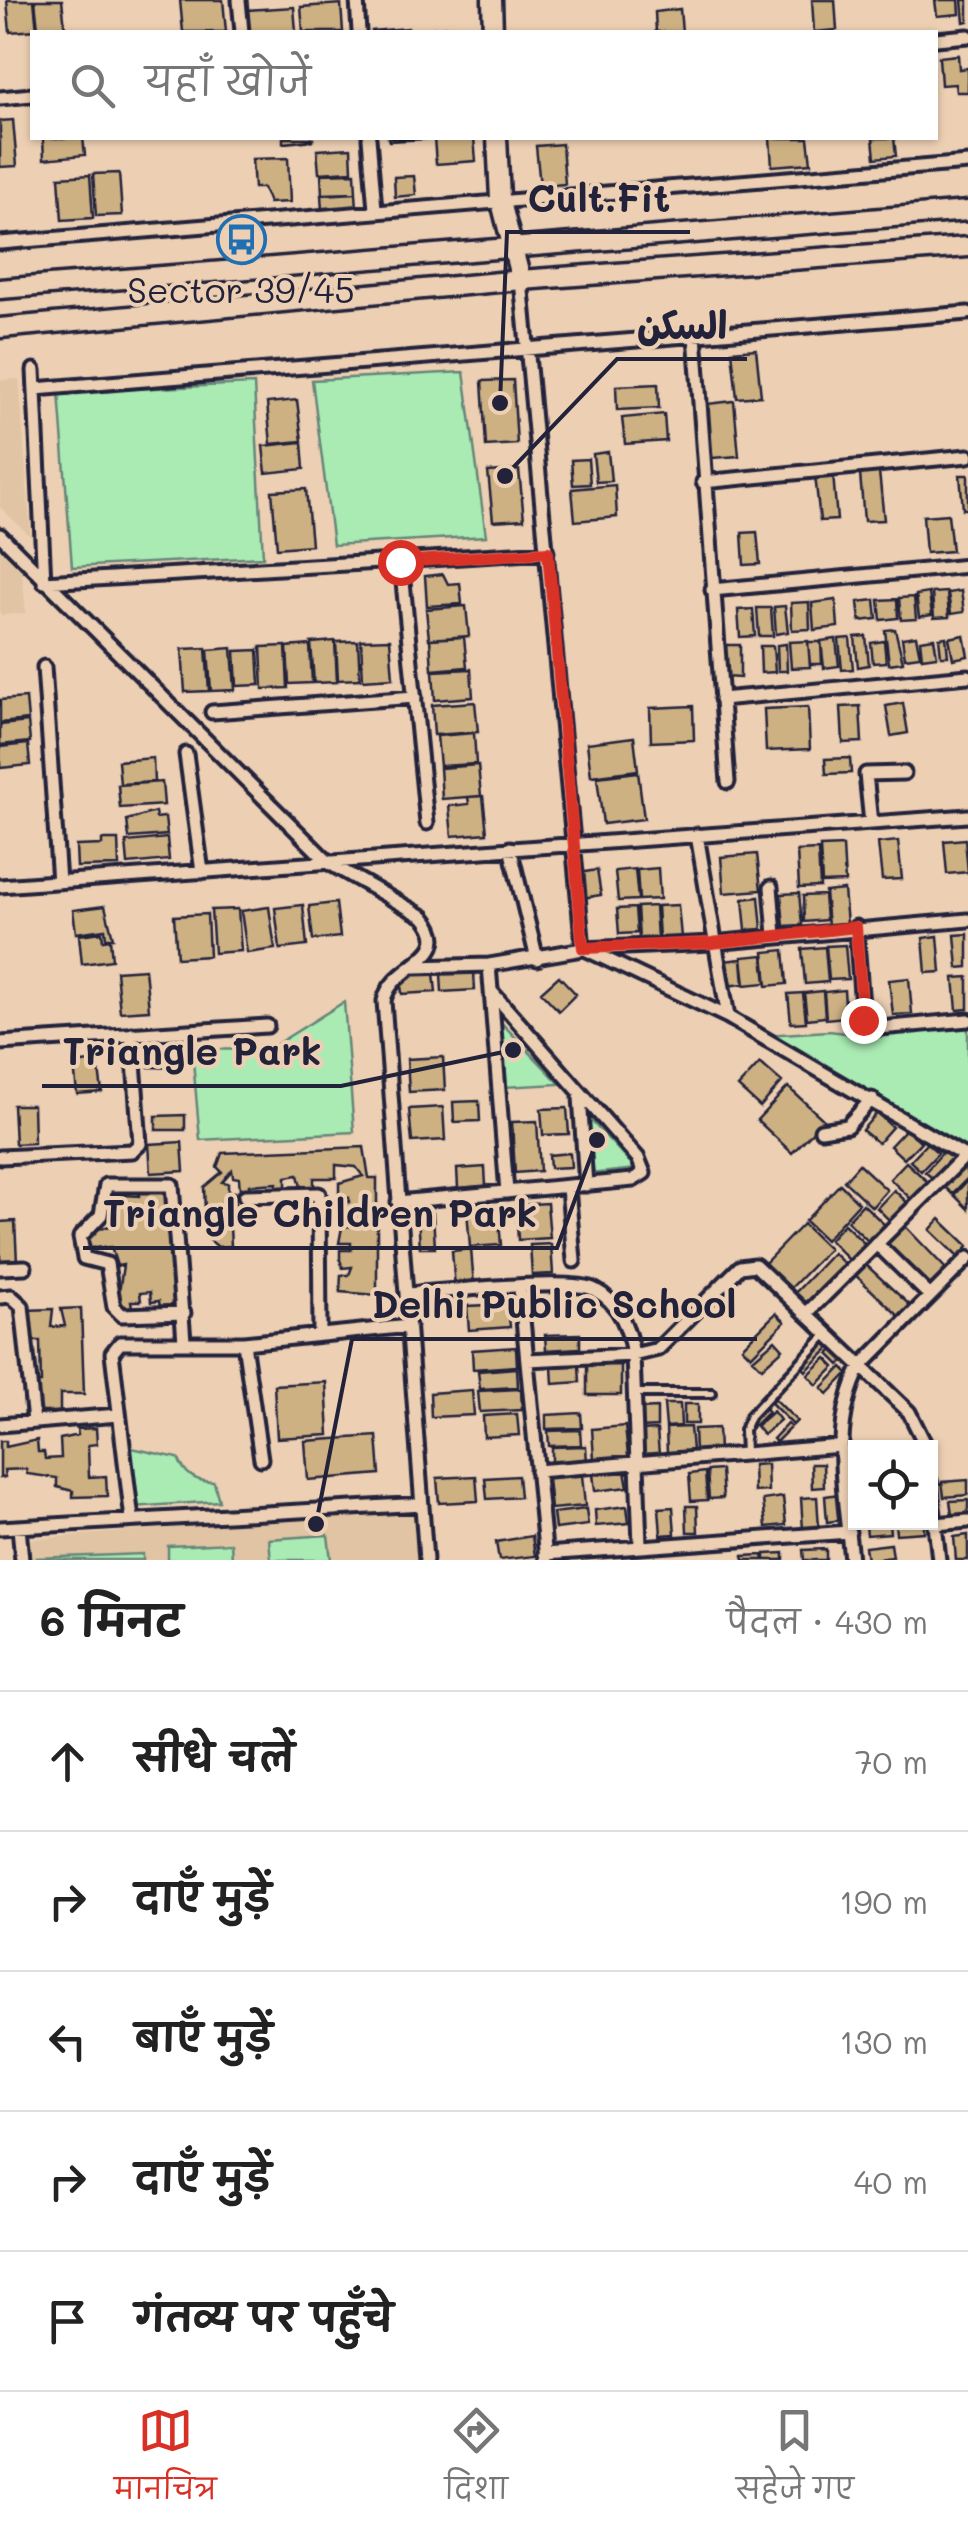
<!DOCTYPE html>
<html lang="hi">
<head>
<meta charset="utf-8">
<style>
  :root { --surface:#fff; --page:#f2f2f2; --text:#222; --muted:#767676; --line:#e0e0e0; --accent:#d93025 }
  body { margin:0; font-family:Mali,"Playpen Sans Arabic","Playpen Sans Deva",sans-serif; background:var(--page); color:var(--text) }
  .controls { position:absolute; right:30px; bottom:30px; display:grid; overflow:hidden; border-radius:0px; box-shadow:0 2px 8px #0004 }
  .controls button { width:90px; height:90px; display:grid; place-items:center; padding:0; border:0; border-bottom:2px solid var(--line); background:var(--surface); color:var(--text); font:50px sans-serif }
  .stop { position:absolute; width:30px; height:30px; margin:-22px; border:8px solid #d93025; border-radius:50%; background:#fff }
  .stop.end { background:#d93025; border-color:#fff; box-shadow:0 2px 10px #0008 }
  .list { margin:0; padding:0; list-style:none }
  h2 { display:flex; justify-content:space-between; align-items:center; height:130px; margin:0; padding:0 40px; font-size:42px }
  h2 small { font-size:32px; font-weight:400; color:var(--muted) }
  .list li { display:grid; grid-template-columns:65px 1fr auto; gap:30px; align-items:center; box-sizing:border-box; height:140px; padding:0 40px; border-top:2px solid var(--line) }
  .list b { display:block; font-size:38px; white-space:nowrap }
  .list em { font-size:32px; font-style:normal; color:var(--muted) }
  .icon { flex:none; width:55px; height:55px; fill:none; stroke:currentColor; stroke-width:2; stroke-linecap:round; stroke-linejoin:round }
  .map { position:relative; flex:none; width:968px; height:1560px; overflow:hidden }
  .search { position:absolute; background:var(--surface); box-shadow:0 2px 8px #0004; left:30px; right:30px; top:30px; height:110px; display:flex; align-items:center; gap:25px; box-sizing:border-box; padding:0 35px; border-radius:0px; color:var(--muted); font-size:38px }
  .sheet { height:830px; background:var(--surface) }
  nav { display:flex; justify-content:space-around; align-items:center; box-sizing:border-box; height:140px; border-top:2px solid var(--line); background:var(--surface); font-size:28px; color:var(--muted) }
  nav a { display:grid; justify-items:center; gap:5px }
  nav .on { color:var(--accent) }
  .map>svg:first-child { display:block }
</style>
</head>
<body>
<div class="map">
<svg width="968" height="1560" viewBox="0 0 968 1560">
  <rect width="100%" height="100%" fill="#edd0b4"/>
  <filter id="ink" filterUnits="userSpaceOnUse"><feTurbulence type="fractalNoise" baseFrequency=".01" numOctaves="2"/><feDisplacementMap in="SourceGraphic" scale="20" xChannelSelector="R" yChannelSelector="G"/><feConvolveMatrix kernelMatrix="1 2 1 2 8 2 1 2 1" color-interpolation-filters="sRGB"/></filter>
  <g filter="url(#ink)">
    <path fill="#e0c4a3" d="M19,379L31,537L0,507V380Z
      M0,549L22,571L26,613L0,615Z
      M413,1509L417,1560H23L22,1540Z"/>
    <path fill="#aaebb4" stroke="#668678" stroke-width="2.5" d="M464,372L486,536L333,545L312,380Z
      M254,384L263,557L72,567L59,392Z
      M344,1002L354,1132L200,1140L192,1049L267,1050Z
      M495,1016L560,1084L503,1087Z
      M968,1024V1152L765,1035L829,1031L862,1035Z
      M582,1111L636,1169L590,1174Z
      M127,1447L178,1458C185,1475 196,1482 214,1482L219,1501L132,1507Z
      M328,1535L331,1560H271L269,1539Z
      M231,1543L232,1560H168V1546Z
      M143,1554V1560H36V1558Z"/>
    <path fill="#ceb183" stroke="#22223b" stroke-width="2.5" d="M7,0H34L37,30L10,32Z
      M35,0H62L65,27L38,29Z
      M180,0H223L226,32H183Z
      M812,0H835L837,30L814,32Z
      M935,0H959L960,14L937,16Z
      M962,0H968V21L964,22Z
      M341,4L343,32H303L301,7Z
      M294,7L296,32H248L246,10Z
      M680,9L682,32H656L655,12Z
      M451,26L452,32H423V29Z
      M408,28L409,32H372V31Z
      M958,55L959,69L968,68V92H956L955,84L941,85L939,57Z
      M13,120L17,166L0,167V121Z
      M43,138H83L85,155L44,159Z
      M283,138H313V140L283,143Z
      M388,138H426V139L389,141Z
      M434,138H474L476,161L436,164Z
      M770,138H808L811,163L772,166Z
      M873,138H894L896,156L875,158Z
      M562,144L565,184L540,186L536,146Z
      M351,148L352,171L319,173L317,150Z
      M288,158L290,202L269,203L263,188H254L252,159Z
      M119,173L122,215L96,216L93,174Z
      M355,173L356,193L322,194L321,174Z
      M90,175L93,218L62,220L59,177Z
      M414,176L416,195L395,197L394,177Z
      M356,193L357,209L322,211L321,195Z
      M756,349L761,396L737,398L732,351Z
      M513,380L517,444L486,446L482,381Z
      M658,384L659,408L617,410L616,386Z
      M297,400L302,441L271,444L267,403Z
      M734,401L739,456L712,458L707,404Z
      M664,414L666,441L625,444L622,418Z
      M302,442L304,469L266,473L263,446Z
      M608,452L611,481L596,482L593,454Z
      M588,459L590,484L573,485L571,460Z
      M519,470L524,519L493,521L488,472Z
      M879,472L884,520L864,521L860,474Z
      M833,474L837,520L820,521L815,475Z
      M960,475H968V509H963Z
      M615,485L617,517L575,521L572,489Z
      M306,489L311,545L277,548L272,491Z
      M948,514L952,551L926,553L923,516Z
      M757,532L760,564L744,565L742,533Z
      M443,574L448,584L460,583L462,604L427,606L425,576Z
      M961,591L964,612L951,614L948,593Z
      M947,592L949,617L934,618L932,593Z
      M929,593L932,615L919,617L916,595Z
      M914,597L916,619L901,620L899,598Z
      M897,599L898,618L881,620L879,600Z
      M836,600L838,627L814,630L812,603Z
      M875,600L877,619L860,621L858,602Z
      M809,602L810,629L792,630L791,603Z
      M466,606L469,636L429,639L426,609Z
      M785,606L788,632L776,634L774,607Z
      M757,608H771L773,636H759Z
      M753,609L755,636L740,637L738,610Z
      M895,629L903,662L889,664L885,630Z
      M964,635L968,656L953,659L949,638Z
      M866,636L869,665L858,667L855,637Z
      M916,636L920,656L905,658L902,638Z
      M464,637L467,667L432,670L430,639Z
      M946,637L948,656H941L939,638Z
      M850,638L853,669L842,670L839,639Z
      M934,638L937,656L922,658L920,640Z
      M390,639L393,678L363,680L361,640Z
      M836,639L839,666L824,668L821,641Z
      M335,641L337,682L314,683L311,643Z
      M358,641L360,679L338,680L336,642Z
      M808,641L810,667L791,668L789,642Z
      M884,641L886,662L873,663L871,643Z
      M808,642H821L822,664H810Z
      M786,644L787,671H778L777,645Z
      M310,645L312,683L289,684L287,647Z
      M725,645H740V678L725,677Z
      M286,646L288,688L263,689L261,647Z
      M760,646H773L775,672L761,673Z
      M206,648L209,691L185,692L182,649Z
      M232,648L235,690L211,691L208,650Z
      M258,650L260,685L237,686L235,651Z
      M471,669L473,697L435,700L433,671Z
      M26,698L28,720L0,723V700Z
      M475,702L478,732L434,735L432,705Z
      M903,703L908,733L891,736L886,706Z
      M693,706L694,740L651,742L650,708Z
      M860,706L862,742L843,743L841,707Z
      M808,707L810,749L766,751L764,709Z
      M28,722L30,742L0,745V725Z
      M474,733L476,764L440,766L437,736Z
      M634,737L638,770L591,776L587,743Z
      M28,744L30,765L0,768V747Z
      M153,758L154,782L120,784L118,761Z
      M850,758L851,773L826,774L825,759Z
      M478,765L481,796L442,799L440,768Z
      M638,772L644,819L603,824L597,777Z
      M162,782L164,805L120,808L118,785Z
      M483,796L487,833L452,836L449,806L469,804L468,797Z
      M155,812L156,818L165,817L167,835L129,838L127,820Z
      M167,838L169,860L128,864L126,842Z
      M965,839L968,872L947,874L944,841Z
      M102,840H118L119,866L77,867L76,846L102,845Z
      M898,841L902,879L882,880L878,843Z
      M843,846L845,882L822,883L820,847Z
      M818,850L820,887L799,888L797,851Z
      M757,854L761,890L724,893L721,857Z
      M658,868L660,899L639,900L637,870Z
      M635,869L638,900L618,901L615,871Z
      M597,870L601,895L582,898L579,873Z
      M844,890L847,924L828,926L825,892Z
      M799,893L802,925L784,926L781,894Z
      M824,895L826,920L804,922L803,896Z
      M759,897L762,929L746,930L743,899Z
      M336,903L340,937L313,940L309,906Z
      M303,905L307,946L280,949L275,908Z
      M678,905L681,937L659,938L657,906Z
      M105,906L113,938H106L105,929L76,933L73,910Z
      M655,906L657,938L639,939L637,907Z
      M269,907L275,949L247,953L241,911Z
      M635,908L637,933L619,934L617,909Z
      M238,909L241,951L214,953L211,910Z
      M207,914L209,956L177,958L174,916Z
      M102,932L103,940L110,939L112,960L82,964L79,935Z
      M968,934V967L958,968L955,935Z
      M938,936L941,972L926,973L923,938Z
      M845,945L848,979L829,980L826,946Z
      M825,947L828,982L805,984L802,949Z
      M784,950L787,984L767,986L764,952Z
      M763,955L766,983L745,985L742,957Z
      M742,959L744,984L725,986L723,961Z
      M145,969L149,1010L120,1012L116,971Z
      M474,972L475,990L442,992L441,974Z
      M434,973L436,992L402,994L400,975Z
      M559,976L576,994L559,1011L541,992Z
      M968,977V1009L957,1010L954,978Z
      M909,978L912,1014L893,1015L889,980Z
      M844,990L846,1017L826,1019L824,992Z
      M823,991L825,1017L807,1019L804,993Z
      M803,993L806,1022L791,1023L788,994Z
      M181,1050L182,1068L149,1067L148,1051Z
      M443,1057L445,1090L409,1092L407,1059Z
      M98,1061L102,1092L77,1094L74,1064Z
      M760,1063L782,1082L760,1107L738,1087Z
      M788,1087L824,1120L792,1153L757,1120Z
      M479,1101L480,1121L454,1122L453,1102Z
      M13,1105H33L34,1143L15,1144Z
      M443,1107L445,1140L412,1142L409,1109Z
      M567,1108L569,1134L543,1135L541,1109Z
      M877,1113L892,1127L878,1143L862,1130Z
      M185,1115V1130H156V1116Z
      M537,1121L540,1171L515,1173L512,1122Z
      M907,1128L921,1142L904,1159L890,1146Z
      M182,1142L184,1171L151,1173L149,1144Z
      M927,1143L938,1153L921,1171L910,1161Z
      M364,1147L369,1178H377V1295L340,1292L341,1275H349L352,1267L343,1268L340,1260V1250H351V1243H339L342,1227L351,1226V1219H340L337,1212L336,1203L349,1202V1198L339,1199V1183L363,1176L356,1167L336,1165V1178H314V1188L301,1187L298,1175L286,1177V1189L276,1188L277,1183L249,1185V1190L240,1191L239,1178L233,1177L232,1170L222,1182L228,1183V1192H235L236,1208H229L231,1246L218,1247L206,1237L204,1187L222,1172L217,1167L222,1153Z
      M944,1151L956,1161L937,1182L925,1172Z
      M570,1153L571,1167L550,1168L549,1155Z
      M963,1161L968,1178L952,1194L941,1183Z
      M906,1162L929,1183L912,1200L890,1179Z
      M859,1164L887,1190L872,1207L844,1181Z
      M485,1167L486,1186L458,1188L457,1169Z
      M968,1180V1209L954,1195Z
      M840,1184L859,1203L825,1240L805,1221Z
      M166,1188L174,1306L160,1307L159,1301L151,1302L150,1292L140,1293L141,1301H131L132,1307H117L116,1286H120L123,1265L117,1266L111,1247L89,1248L88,1232L117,1224L116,1211L108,1212L107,1194L139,1196V1190Z
      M894,1190L911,1206L894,1225L877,1208Z
      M547,1203L550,1238L518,1240L516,1205Z
      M863,1204L887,1227L871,1244L847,1221Z
      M498,1208L501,1245L470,1247L467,1210Z
      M433,1213L435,1248H420L418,1214Z
      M940,1219L968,1246L960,1259L930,1230Z
      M15,1221L17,1262L0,1263V1222Z
      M803,1224L829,1249L790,1289L764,1264Z
      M844,1224L867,1246L851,1262L829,1240Z
      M903,1224L948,1271L928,1290L883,1243Z
      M551,1244L553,1274L532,1275L530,1245Z
      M471,1249L474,1286L455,1288L452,1251Z
      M833,1253L848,1267L809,1307L795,1293Z
      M863,1262L913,1308L902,1319L853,1273Z
      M508,1304L510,1327L469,1330L467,1306Z
      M81,1308L84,1394H60V1412H39L35,1397L37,1383H41L40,1341H31L26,1310L53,1309L51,1327L65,1326L61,1309Z
      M776,1313L785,1322L751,1356L742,1347Z
      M580,1334V1348L546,1350L545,1335Z
      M775,1340L783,1349L762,1368L753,1359Z
      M827,1340L832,1346L806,1371L801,1366Z
      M516,1347L517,1366L473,1369L472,1350Z
      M836,1347L847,1357L840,1365L829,1354Z
      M826,1358L835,1367L817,1385L808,1375Z
      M579,1365L580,1382L553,1384L552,1367Z
      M621,1365V1395H587V1366Z
      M842,1367L848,1373L828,1394L822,1388Z
      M517,1368L518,1387L480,1389L478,1371Z
      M326,1382L329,1435L277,1438L274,1385Z
      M521,1389L522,1410L480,1412L478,1391Z
      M472,1390L474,1415L431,1417L430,1393Z
      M771,1395L797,1421L793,1425L767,1399Z
      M664,1404H680L681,1426L666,1427Z
      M684,1404H698V1424H684Z
      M764,1407L768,1412L752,1428L747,1423Z
      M657,1408V1427L640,1428L639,1409Z
      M773,1411L780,1420L763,1435L756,1426Z
      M581,1413L582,1428L546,1429V1415Z
      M517,1414L519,1435L484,1437L483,1416Z
      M787,1424L791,1427L776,1442L773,1439Z
      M625,1426L628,1456L594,1459L592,1429Z
      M690,1427L692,1451L667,1453L666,1428Z
      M96,1428L97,1444L88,1445L89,1477L106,1476L107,1496L73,1497V1491L57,1487V1478L27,1474L26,1469L4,1470L5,1477L0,1478V1441H6V1447L37,1440L38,1452H44L45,1459L61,1458L60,1439L78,1435L77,1429Z
      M718,1428L719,1451H695L694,1429Z
      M580,1430L581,1445L549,1446L548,1431Z
      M657,1430L659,1454L641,1455L640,1431Z
      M377,1436L380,1474L308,1480L305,1441Z
      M586,1446L587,1464L552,1465V1447Z
      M767,1464L768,1491L754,1492L753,1465Z
      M811,1464H823L824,1487L812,1488Z
      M625,1470L628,1487L595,1491L593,1474Z
      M721,1470L723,1498L709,1499L707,1471Z
      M705,1472L707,1500L691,1501L689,1474Z
      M582,1475L585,1506L551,1509L548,1478Z
      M476,1476L478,1501L439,1503L437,1478Z
      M518,1476L520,1497L487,1499L485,1478Z
      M968,1480V1495L944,1497L942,1482Z
      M839,1494L842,1520L827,1522L825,1496Z
      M783,1497L786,1525L766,1527L763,1500Z
      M817,1497L819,1529L803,1530L801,1498Z
      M968,1500V1513L952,1515L950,1501Z
      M627,1506L629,1523L596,1526L595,1510Z
      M686,1506H697L698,1532H687Z
      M673,1507L675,1534L661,1535L659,1508Z
      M586,1509L588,1525L555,1529L553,1513Z
      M895,1522H924V1532L896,1534Z
      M889,1523L890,1533L867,1535L866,1525Z
      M968,1535V1560H956L954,1537Z
      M532,1536L535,1556L499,1560L496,1542Z
      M891,1544L893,1557L867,1560L865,1547Z
      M826,1549V1560H804L803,1550Z
      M784,1553V1560H765V1554Z
      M763,1555L764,1560H744L743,1556Z"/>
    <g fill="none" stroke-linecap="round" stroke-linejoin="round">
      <defs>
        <path id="lane" d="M632,1393H712
          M745,1453L744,1430L750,1416L827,1334"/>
        <path id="street" d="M239,0L242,32
          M357,0L359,32
          M936,39L968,36
          M0,98L32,95
          M369,138L375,209
          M0,243L968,163
          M521,280L583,949
          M695,335L728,782
          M34,370L44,582
          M35,389L968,313
          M703,482L968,456
          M0,535L329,863L424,917C459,959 391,963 384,1001L426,1560
          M401,562L427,823
          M44,582L547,552
          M712,590L968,566
          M44,667L59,882
          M721,699L968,676
          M212,712L415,697
          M186,754L202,872
          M871,823L866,774L904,773
          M697,835L728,1017
          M510,848L537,959
          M0,886L968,816
          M771,887L775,935
          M856,927L863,1020L869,1029L968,1020
          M587,950L728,1017L968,1158
          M489,965L507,1192
          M415,967L489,965L583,949L712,943L968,920
          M0,1043L267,1026
          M580,1097L586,1185
          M821,1130L847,1126L872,1099
          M0,1157L132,1151L140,1144L132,1034
          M568,1187L574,1261
          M245,1196L319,1194L320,1335
          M398,1202L633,1180L644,1173L638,1158L491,991
          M876,1243L930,1296
          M0,1268L25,1267
          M520,1288L546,1560
          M408,1294C442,1292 572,1277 595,1290C620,1303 629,1329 633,1355L640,1545
          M0,1297L11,1296L22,1306L34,1422
          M806,1314L965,1156
          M184,1341L172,1185H106L101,1215L80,1237L84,1258L107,1264L114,1307L122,1315L184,1313
          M244,1343L261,1459
          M527,1360L633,1355L658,1349L740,1267L755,1265L861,1366C829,1426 845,1494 851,1560
          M0,1425L118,1415
          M927,1448L909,1412L861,1366L968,1258
          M537,1471L841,1446
          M930,1480L939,1560
          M132,1520L112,1353L120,1343H244L409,1326
          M936,1524L968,1521
          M19,1527L22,1560
          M0,1528L422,1504
          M545,1554L849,1532"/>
        <path id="secondary" d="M492,0L493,32
          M497,138L500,198L521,280
          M0,289L968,211
          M0,328L521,280L968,247"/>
      </defs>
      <use href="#lane" stroke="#22223b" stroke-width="14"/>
      <use href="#street" stroke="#22223b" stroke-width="19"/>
      <use href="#secondary" stroke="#22223b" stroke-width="25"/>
      <use href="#lane" stroke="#edd0b4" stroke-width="6"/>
      <use href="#street" stroke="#edd0b4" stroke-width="11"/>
      <use href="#secondary" stroke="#edd0b4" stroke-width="18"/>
    </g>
  </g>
  <g fill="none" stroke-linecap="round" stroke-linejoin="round" filter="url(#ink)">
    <path stroke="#d93025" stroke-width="12" d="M400,562L548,552L583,948L712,943L856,927L863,1020"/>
  </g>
  <defs>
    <symbol id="bus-ring" viewBox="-11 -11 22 22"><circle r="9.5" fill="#edd0b4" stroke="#1f6fb2" stroke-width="1.5"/><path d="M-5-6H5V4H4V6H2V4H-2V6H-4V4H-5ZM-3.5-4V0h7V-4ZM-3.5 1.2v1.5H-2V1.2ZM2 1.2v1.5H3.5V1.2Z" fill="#1f6fb2"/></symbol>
  </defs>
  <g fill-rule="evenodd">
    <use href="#bus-ring" x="214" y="212" width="55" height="55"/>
  </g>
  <g text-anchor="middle" stroke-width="8" stroke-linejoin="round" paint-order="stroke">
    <g font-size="35" fill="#22223b" stroke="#edd0b4">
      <text x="241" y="303">Sector 39/45</text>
    </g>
  </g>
  <path fill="none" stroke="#22223b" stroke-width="4" d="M500 403L507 232H690M505 476L617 359H747M513 1050L341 1086H42M597 1140L557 1248H83M316 1524L352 1339H757"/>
  <g fill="#22223b" stroke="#edd0b4" stroke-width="4">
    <circle cx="500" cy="403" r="10"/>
    <circle cx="505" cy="476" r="10"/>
    <circle cx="513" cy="1050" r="10"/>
    <circle cx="597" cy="1140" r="10"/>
    <circle cx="316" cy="1524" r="10"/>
  </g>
  <g font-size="38" text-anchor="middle" font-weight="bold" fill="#22223b" stroke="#edd0b4" stroke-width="8" stroke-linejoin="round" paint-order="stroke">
    <text x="599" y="212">Cult.Fit</text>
    <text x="682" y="339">السكن</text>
    <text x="192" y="1065">Triangle Park</text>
    <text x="320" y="1227">Triangle Children Park</text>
    <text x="554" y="1318">Delhi Public School</text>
  </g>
</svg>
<div class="controls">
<button><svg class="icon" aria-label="locate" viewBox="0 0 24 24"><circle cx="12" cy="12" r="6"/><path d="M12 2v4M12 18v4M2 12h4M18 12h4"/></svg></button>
</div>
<div class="stop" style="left:400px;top:562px"></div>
<div class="stop end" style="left:863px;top:1020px"></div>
<div class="search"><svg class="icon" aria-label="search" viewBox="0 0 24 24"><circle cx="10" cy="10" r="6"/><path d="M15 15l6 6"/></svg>यहाँ खोजें</div>
</div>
<section class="sheet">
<h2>6 मिनट<small>पैदल · 430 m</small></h2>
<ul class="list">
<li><svg class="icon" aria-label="ahead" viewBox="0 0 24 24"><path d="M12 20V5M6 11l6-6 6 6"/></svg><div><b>सीधे चलें</b></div><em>70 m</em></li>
<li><svg class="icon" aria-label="right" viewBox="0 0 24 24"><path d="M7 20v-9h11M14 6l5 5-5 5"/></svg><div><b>दाएँ मुड़ें</b></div><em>190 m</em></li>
<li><svg class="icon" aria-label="left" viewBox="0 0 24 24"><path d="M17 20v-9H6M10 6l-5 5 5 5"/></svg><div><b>बाएँ मुड़ें</b></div><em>130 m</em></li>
<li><svg class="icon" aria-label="right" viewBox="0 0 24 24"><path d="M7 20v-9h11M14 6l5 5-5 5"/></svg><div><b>दाएँ मुड़ें</b></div><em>40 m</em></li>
<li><svg class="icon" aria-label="arrive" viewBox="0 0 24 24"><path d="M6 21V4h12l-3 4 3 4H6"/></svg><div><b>गंतव्य पर पहुँचे</b></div></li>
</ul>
</section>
<nav>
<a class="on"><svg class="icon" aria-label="map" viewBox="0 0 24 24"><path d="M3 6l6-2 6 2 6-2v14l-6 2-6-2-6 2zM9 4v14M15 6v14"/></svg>मानचित्र</a>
<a><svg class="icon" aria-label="directions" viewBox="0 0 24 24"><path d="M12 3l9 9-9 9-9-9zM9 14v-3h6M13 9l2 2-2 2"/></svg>दिशा</a>
<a><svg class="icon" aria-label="saved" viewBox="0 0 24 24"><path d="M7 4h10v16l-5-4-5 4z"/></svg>सहेजे गए</a>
</nav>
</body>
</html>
